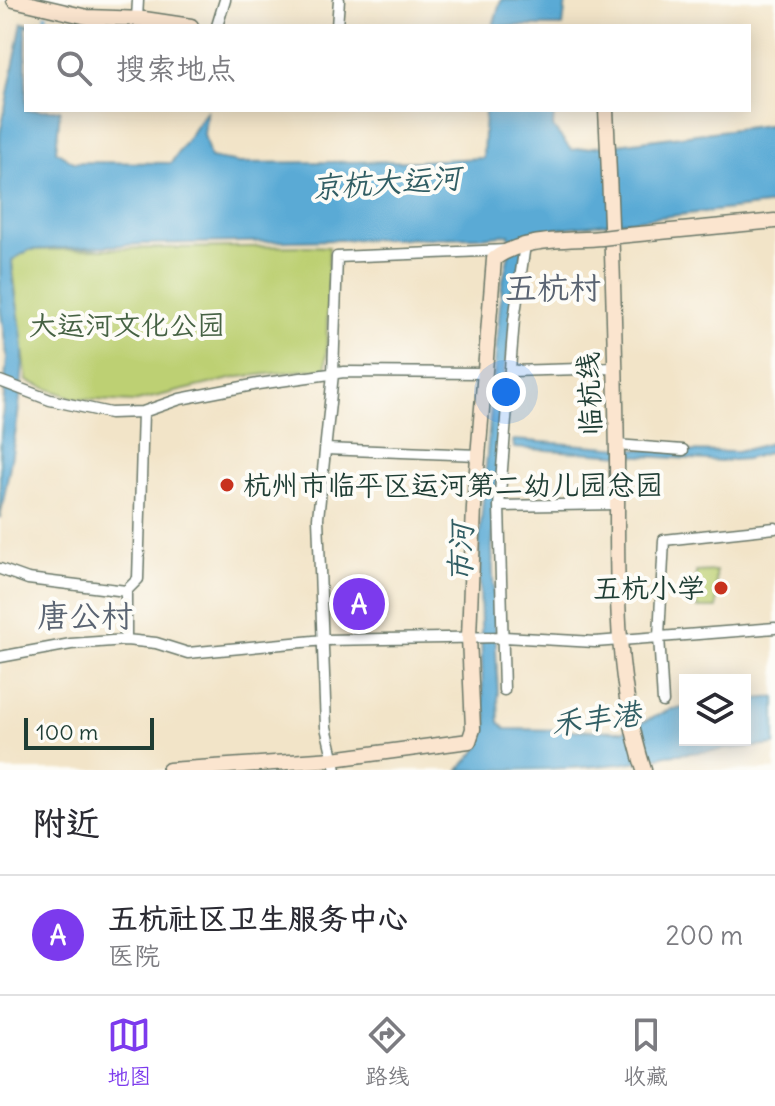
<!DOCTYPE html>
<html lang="zh">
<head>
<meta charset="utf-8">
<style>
  :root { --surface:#fff; --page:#f2f2f3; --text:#2b2b33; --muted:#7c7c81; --line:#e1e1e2; --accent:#7c3aed }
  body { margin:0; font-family:Delius,"LXGW WenKai TC",sans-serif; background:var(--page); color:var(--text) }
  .controls { position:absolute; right:24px; bottom:24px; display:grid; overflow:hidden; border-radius:0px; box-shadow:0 4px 20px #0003 }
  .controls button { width:72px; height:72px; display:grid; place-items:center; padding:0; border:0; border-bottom:2px solid var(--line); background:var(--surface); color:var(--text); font:40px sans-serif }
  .scale { position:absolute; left:24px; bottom:20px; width:130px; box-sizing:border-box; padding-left:8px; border:4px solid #1f3d34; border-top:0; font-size:22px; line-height:28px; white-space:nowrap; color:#1f3d34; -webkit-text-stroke:6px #fdfcf7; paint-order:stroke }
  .you { position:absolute; left:506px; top:392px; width:28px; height:28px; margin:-20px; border:6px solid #fff; border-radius:50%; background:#1a73e8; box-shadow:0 0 0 12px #1a73e833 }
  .badge { display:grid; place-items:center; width:52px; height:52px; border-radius:50%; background:var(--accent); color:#fff; font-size:26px; font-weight:700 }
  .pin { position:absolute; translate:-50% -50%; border:4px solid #fff; box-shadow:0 2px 8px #0006 }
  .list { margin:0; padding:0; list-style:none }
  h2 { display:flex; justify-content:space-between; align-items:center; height:104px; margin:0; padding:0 32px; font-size:34px }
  h2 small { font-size:26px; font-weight:400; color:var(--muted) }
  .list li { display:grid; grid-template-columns:52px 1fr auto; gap:24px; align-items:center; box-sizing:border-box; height:120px; padding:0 32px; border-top:2px solid var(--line) }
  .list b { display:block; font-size:30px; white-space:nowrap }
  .list p { margin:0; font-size:26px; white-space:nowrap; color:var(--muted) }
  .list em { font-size:26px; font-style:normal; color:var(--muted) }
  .icon { flex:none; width:44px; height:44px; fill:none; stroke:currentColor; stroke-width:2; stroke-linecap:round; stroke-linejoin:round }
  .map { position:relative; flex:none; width:775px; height:770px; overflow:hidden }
  .search { position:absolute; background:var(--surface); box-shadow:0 4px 20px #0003; left:24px; right:24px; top:24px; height:88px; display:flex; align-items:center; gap:20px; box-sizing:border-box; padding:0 28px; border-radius:0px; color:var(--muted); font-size:30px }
  .sheet { height:224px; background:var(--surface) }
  nav { display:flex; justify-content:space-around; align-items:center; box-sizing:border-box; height:112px; border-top:2px solid var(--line); background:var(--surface); font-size:22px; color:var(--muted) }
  nav a { display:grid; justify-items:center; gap:4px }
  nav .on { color:var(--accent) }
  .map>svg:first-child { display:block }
</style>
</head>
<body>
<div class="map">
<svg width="775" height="770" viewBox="0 0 775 770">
  <rect width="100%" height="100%" fill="#fdfcf7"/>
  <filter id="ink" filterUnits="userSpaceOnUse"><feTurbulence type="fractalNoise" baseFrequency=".0125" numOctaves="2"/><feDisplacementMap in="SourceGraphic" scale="16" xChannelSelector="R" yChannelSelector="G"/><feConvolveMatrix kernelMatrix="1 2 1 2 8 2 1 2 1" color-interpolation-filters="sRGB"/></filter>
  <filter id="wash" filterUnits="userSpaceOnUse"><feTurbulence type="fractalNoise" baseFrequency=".006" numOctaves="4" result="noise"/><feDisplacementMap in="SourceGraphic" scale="32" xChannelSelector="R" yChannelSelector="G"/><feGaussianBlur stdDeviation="1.8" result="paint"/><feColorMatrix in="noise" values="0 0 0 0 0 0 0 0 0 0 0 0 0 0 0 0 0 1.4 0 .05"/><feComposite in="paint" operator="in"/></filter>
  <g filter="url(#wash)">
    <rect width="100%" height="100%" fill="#f2e4c8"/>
    <path fill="#bdd073" stroke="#6e8654" stroke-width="2" d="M311,246L329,247L326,368L239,377L133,402L76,399L27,381L12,260L30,250Z
      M716,571L717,608H697L696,572Z"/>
    <path fill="#5aaad5" stroke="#3c7484" stroke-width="2" d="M501,0H566L563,26H493Z
      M22,23L40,26H26V110H60L56,151L74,162L171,163L207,110L204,134L210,158L239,163L418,161L483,158L485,110H554L553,127L571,150L775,124V204L528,232L518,274L505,369L492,548L499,722L506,729L623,731L672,709L685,708V740H745V700L775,697V745L667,755C615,770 517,770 459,770L480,747V735L486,730L487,715L483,707L479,545L502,284L511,245L509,234L482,237L144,244L30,250L12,260C12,293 24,325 23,359C21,412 10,466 0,518V449L7,356L0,306V134Z
      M513,440L666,451L737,452L775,442V451L746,459L722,461L514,448Z"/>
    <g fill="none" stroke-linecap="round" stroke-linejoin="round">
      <path stroke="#5aaad5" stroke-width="3" d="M45,26L46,15"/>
    </g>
  </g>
  <g filter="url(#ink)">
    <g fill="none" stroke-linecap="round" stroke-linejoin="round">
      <defs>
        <path id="street" d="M137,19L138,0
          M217,26L225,0
          M337,26L339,0
          M511,371L614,368
          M0,381L50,400L110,413L143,412L180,399L258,384L344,372L483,373
          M616,445L683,450
          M325,449L478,455
          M499,506L617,504
          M0,569L28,579L126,591L138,579L143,412
          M126,591V640L156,643L188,653L324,640L504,637L595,642L775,628
          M0,657L71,644L126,640
          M504,690L499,506L514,320L525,245
          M663,702L659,636L664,540L775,528
          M336,770L326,727L318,518L333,374L337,257L507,250"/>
        <path id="secondary" d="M14,0L87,17L144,19L191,26
          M606,110C612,225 615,341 617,456C618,562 611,668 644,770
          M618,236L775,221
          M169,770L333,759L469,741L473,729L469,637L474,507L494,259C522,237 568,241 602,238"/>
      </defs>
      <use href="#street" stroke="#697768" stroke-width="13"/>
      <use href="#secondary" stroke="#697768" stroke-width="17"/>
      <use href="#street" stroke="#fff" stroke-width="10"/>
      <use href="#secondary" stroke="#fbe5cf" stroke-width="14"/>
      <defs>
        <path id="secondary-bridge" d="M602,238L618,236"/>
      </defs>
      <use href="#secondary-bridge" stroke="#697768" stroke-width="17" stroke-linecap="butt"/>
      <use href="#secondary-bridge" stroke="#fbe5cf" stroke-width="14"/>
    </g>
  </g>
  <g fill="#c8321e" stroke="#fdfcf7" stroke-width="3">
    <circle cx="227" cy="485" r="8"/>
    <circle cx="721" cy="588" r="8"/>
  </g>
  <g text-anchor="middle" stroke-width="8" stroke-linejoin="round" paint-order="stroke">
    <g font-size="28" fill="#466244" stroke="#fdfcf7">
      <text x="127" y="335">大运河文化公园</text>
    </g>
    <g font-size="28" fill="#1f3d34" stroke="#fdfcf7">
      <text transform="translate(589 394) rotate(-92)" y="10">临杭线</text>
    </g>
    <g font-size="28" fill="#1f3d34" stroke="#fdfcf7" text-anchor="start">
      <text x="243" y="495">杭州市临平区运河第二幼儿园总园</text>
      <text x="705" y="598" text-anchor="end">五杭小学</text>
    </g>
    <g font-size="30" font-style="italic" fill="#315e64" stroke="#fdfcf7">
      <text transform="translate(386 183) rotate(-4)" y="10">京杭大运河</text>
      <text transform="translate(461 553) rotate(-88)" y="10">市河</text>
      <text transform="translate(596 719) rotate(-7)" y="10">禾丰港</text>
    </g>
    <g font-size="32" fill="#5a6472" stroke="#fdfcf7">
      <text x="553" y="299">五杭村</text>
      <text x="85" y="627">唐公村</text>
    </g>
  </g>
</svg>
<div class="controls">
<button><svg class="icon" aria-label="layers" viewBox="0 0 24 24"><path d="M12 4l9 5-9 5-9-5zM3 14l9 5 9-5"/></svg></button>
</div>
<div class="scale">100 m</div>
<div class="you"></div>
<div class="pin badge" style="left:359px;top:604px">A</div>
<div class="search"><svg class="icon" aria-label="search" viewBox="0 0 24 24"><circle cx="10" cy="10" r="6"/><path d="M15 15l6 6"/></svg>搜索地点</div>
</div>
<section class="sheet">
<h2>附近<small></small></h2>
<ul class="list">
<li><span class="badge">A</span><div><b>五杭社区卫生服务中心</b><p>医院</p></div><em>200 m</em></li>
</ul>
</section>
<nav>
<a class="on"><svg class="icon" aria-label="map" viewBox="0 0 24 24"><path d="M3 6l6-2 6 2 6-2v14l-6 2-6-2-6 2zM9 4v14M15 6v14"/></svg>地图</a>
<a><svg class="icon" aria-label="directions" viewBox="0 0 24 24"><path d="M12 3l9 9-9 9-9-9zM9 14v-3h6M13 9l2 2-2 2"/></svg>路线</a>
<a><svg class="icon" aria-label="saved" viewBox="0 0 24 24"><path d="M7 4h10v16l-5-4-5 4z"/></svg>收藏</a>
</nav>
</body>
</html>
